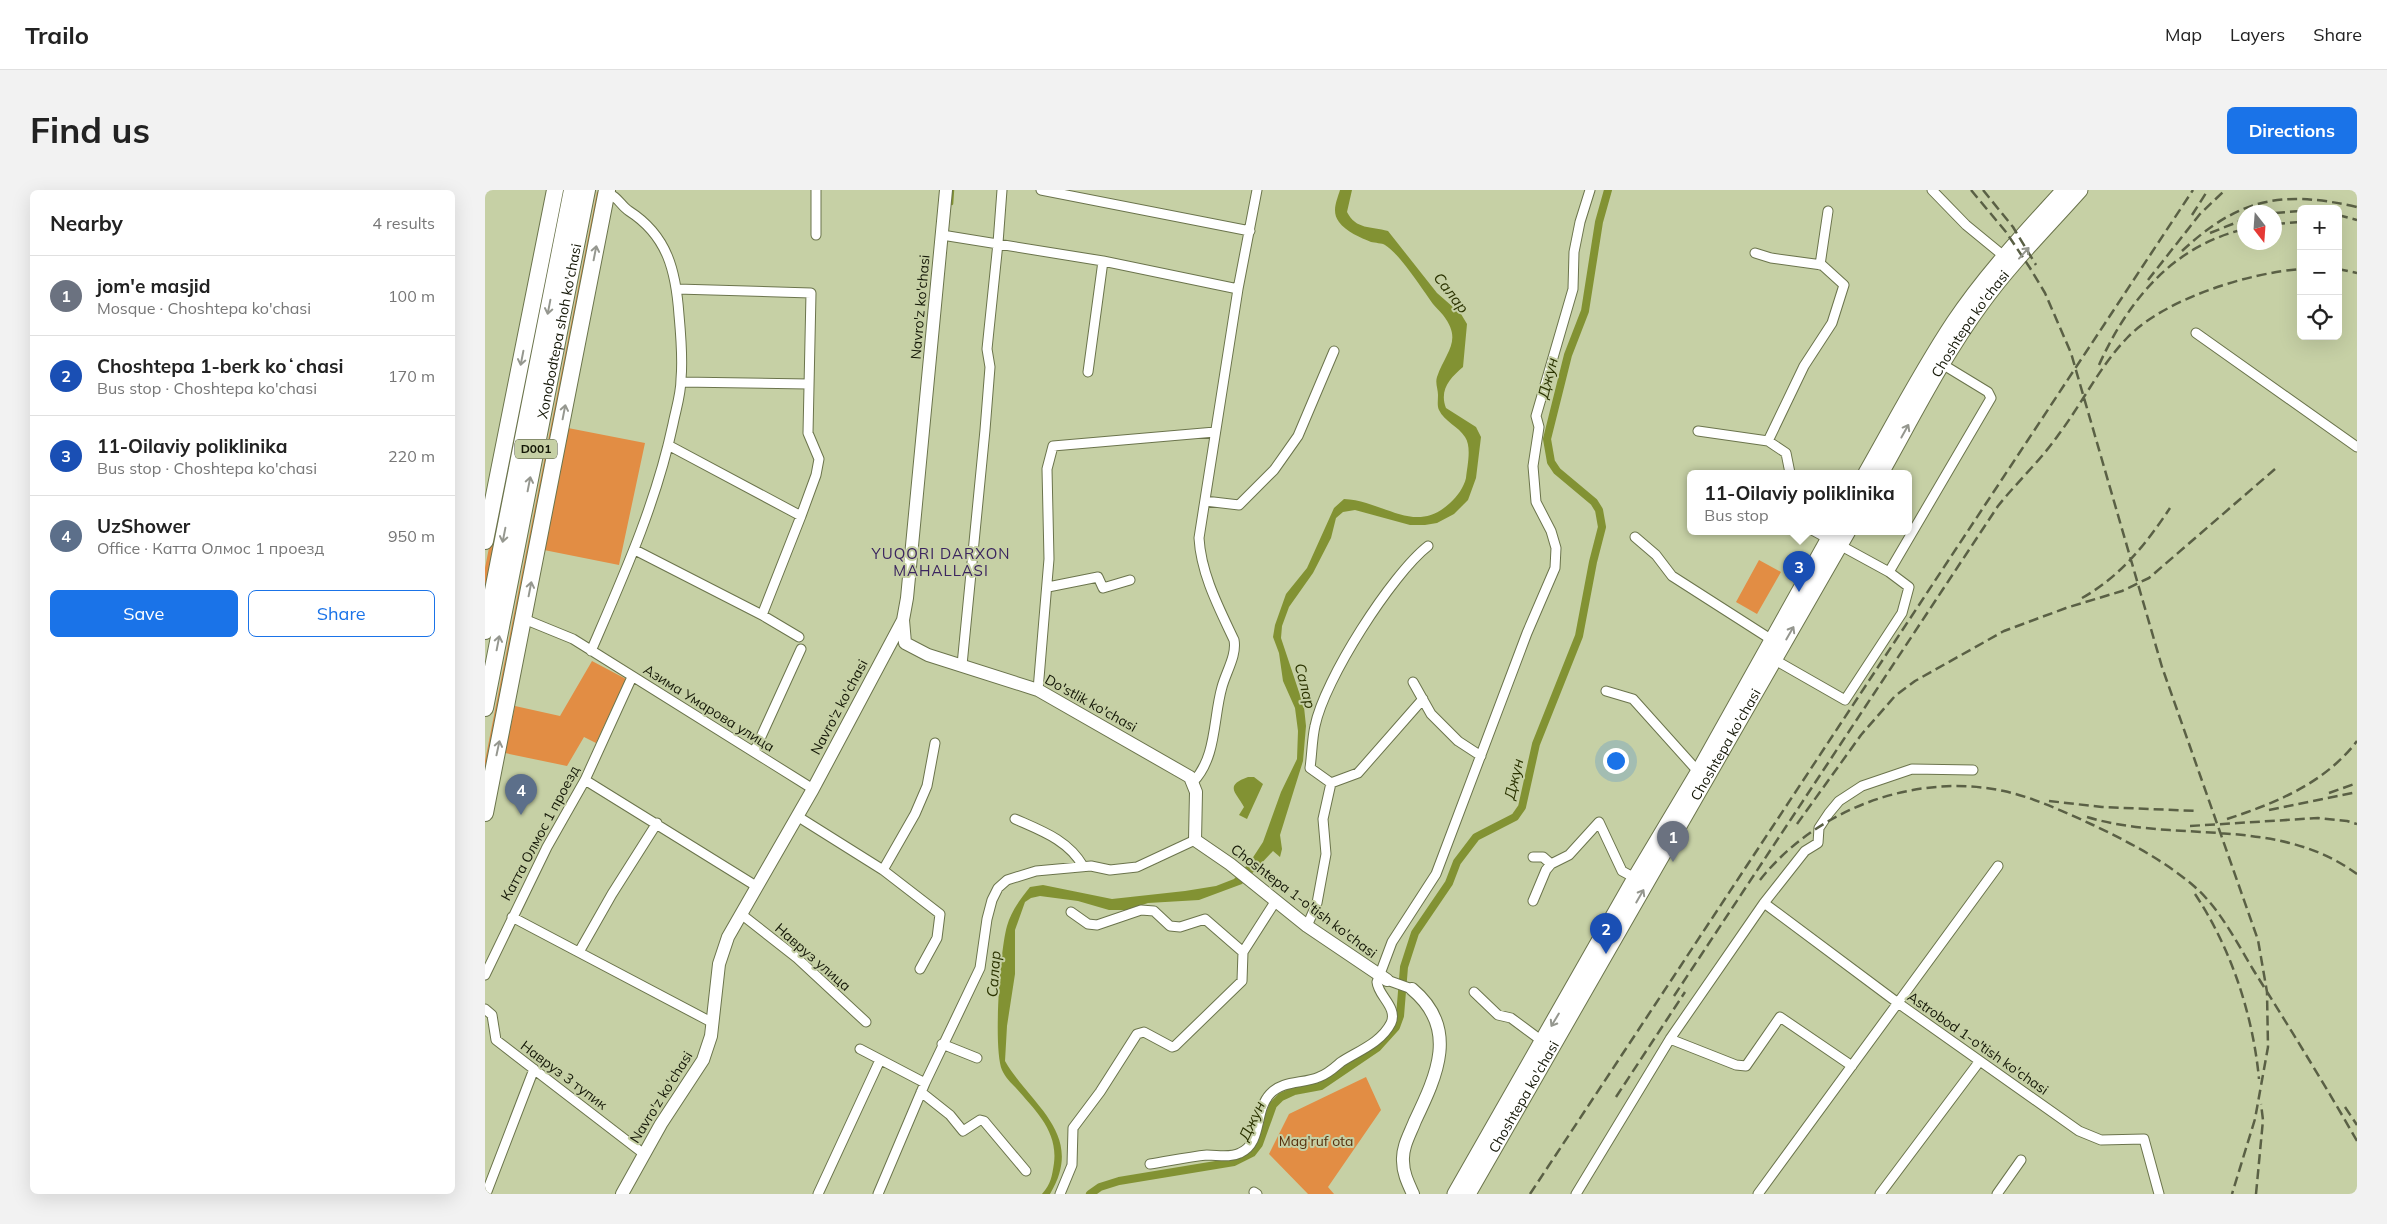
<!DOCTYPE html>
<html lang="en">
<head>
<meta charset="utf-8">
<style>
  :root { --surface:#fff; --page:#f2f2f2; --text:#222; --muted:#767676; --line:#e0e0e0; --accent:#1a73e8 }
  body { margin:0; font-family:Mulish,sans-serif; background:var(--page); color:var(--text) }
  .controls { position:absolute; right:15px; top:15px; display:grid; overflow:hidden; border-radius:8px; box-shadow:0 5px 20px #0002 }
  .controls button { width:45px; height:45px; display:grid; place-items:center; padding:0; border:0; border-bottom:1px solid var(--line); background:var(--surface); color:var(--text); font:25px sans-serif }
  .compass { position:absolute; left:1752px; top:15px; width:45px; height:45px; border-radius:50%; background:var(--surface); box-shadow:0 5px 20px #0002; rotate:163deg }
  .you { position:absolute; left:1130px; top:570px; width:18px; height:18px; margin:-12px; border:4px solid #fff; border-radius:50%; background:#1a73e8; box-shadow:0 0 0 8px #1a73e833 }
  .badge { display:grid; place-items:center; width:32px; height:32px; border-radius:50%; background:var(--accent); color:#fff; font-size:16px; font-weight:700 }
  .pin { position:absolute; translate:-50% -41px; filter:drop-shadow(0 1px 2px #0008) }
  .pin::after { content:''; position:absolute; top:26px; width:18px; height:15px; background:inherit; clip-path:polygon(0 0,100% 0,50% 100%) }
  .popup { position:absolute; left:1202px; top:280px; width:225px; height:65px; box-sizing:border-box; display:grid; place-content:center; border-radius:8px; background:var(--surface); filter:drop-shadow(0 1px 4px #0005); font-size:16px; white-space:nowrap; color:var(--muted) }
  .popup b { font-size:19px; color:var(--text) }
  .popup::after { content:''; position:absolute; left:50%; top:100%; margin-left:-10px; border:10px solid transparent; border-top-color:var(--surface) }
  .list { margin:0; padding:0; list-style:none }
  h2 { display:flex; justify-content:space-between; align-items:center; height:65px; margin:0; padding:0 20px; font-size:21px }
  h2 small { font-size:16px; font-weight:400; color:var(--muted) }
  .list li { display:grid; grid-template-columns:32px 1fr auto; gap:15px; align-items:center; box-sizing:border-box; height:80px; padding:0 20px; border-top:1px solid var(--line) }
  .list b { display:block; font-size:19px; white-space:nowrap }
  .list p { margin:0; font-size:16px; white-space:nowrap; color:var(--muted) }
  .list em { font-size:16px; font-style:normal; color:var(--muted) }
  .actions { display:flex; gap:10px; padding:15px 20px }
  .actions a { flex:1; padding:11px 0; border:1px solid var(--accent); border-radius:8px; text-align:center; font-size:18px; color:var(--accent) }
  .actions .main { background:var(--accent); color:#fff }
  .icon { flex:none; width:28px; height:28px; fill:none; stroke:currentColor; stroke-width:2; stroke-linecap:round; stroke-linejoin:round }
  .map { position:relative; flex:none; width:1872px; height:1004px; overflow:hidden; border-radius:8px }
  header { display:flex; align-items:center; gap:30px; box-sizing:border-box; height:70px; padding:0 25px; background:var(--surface); border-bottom:1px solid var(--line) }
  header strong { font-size:24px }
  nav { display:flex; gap:28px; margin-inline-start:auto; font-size:18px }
  .intro { display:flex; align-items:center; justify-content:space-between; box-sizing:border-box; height:120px; padding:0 30px }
  h1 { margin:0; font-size:35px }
  .button { padding:12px 22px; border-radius:8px; background:var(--accent); color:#fff; font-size:18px; font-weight:700 }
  main { display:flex; gap:30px; padding:0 30px }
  aside { flex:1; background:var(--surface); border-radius:8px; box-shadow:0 5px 20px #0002 }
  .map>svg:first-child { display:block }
</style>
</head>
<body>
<header>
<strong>Trailo</strong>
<nav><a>Map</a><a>Layers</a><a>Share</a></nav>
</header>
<div class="intro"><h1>Find us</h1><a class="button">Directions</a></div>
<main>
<aside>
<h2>Nearby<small>4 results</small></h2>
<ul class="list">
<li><span class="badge" style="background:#6b7280">1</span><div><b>jom'e masjid</b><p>Mosque · Choshtepa ko'chasi</p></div><em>100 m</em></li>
<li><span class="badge" style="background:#1a4fb4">2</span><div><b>Choshtepa 1-berk koʻchasi</b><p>Bus stop · Choshtepa ko'chasi</p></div><em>170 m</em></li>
<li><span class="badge" style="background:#1a4fb4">3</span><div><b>11-Oilaviy poliklinika</b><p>Bus stop · Choshtepa ko'chasi</p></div><em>220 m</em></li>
<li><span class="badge" style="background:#5c6f8a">4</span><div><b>UzShower</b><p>Office · Катта Олмос 1 проезд</p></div><em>950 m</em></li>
</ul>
<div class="actions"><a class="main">Save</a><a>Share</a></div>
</aside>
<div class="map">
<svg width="1872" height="1004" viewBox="0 0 1872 1004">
  <rect width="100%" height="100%" fill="#c6d0a5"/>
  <path fill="#e28d44" d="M116,0L0,598V571L112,2Z
    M63,82L0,405V378L58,84Z
    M83,238L160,253L134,375L59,360Z
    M1274,370L1296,382L1272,424L1251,412Z
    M107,471L141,489L111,553L99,547L82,576L20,563L30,516L75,526Z
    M881,887L896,920L843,997L849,1004H823L784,964L804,924Z"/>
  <path fill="#829233" d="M855,0H867L862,22C871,40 886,36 903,41L952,103L976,124L982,134L978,177C965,188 954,200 961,218L991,237L996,247L991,288L983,310L969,324L952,333L940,335H925L870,320L858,322L851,328L846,348L828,383L804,417L797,436L796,448L819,517L821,536L818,571L795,645L797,659L795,667L788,661L757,694L714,710L663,713L642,720H624L593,711L555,706L546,708L540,712L530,740V784L522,836L520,871C546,916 601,944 565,1004H557C566,994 567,986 569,973C573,941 550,920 531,898C526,893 520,887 517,880C508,859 515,760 522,736C526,722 535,709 545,697L558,695L627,709L700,701L731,696L749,689L765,672L778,652L796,602L812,569L813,541L810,518L798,491L794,463L788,447L790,435L801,404L822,378L849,318L859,309C900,311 930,346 965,313C972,307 979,297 981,288C982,277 987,257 980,247C974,237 959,231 954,220C952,216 953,210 953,205C953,199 950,193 952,187C961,161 978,151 958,125C955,121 951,118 948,114C938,100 914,63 900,55C897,53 890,53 886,52C876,48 860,41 854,32C846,22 852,10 855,0Z
    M763,587H769L778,594L762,629L754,625L759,617C752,603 738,596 763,587Z"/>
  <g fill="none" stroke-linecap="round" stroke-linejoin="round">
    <path stroke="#829233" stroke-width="2.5" d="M467,14L468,0"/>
    <path stroke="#829233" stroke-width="8" d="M605,1004L615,997L634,991L749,972L767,963L774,954L788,915L796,907L809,901L836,896L892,858L911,837L915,826L919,777L930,743L964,693L972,672L991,647L1030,627L1037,617L1051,554L1094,446L1108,372L1117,337L1114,320L1109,312L1072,281L1066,272L1062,249L1083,165L1100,121L1114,32L1123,0"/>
    <defs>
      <path id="street" d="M556,0L765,41
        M1447,0L1481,35L1520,67
        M331,45V0
        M457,45L618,71L753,99
        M1270,63L1286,68L1337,75L1359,95L1347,133L1319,176L1283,251
        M1335,75L1343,21
        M1711,143L1872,257
        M603,182L618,71
        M196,192L323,194
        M1213,241L1283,251L1301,263L1305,283
        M183,255L316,326
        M720,311L754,315L789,280L813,246L849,161
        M1150,347L1171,365L1187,386L1287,450
        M150,360L277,425L316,326L331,285L334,269L323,243L326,103L192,99
        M1404,382L1506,208L1503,202L1457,174
        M563,397L613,387L618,398L645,390
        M277,425L314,447
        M39,429L88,449L328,599
        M106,461C138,387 171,314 188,234C191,219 196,204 196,189C198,168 196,147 194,125C191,82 183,46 144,21C135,15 133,6 121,3
        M1290,470L1360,510L1417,423L1424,397L1404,382L1329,341
        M477,475L500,240L505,177L502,159L513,53L517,0
        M928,492L946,524L973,551L996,566
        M553,500L564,369L562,279L568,256L730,242
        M1121,501L1148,509L1209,577L1215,579
        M269,562L316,459
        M100,590L271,696
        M708,592C732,567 728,528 737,497C741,482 752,465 749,450C734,418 716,384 714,348L753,99L772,0
        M846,593L825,578C827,564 827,549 830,536C839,490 907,384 943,356
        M846,593L873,583L938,509
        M312,626L398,680L455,724L452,748L435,779
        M530,629C557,641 583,650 598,676
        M1048,667H1058L1066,674
        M398,680L430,624L442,596L450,553
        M1048,711L1061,680L1066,674L1084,665L1114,632L1137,681L1150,688
        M1279,713L1413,813L1594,941L1616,950L1659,949L1674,1004
        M586,722L603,734L612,735L656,720L669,721L685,736L695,737L720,729L758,762
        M256,724L312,768L381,832
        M27,727L228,833
        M822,736L832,713L841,664L838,629L846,593
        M94,762L127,704L172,633
        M0,785L62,657L100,590L147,487
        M902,790L927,799
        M989,802L1013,825L1026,828L1057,851
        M0,819L7,825L11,850L159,964
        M1185,849L1251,875L1261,876L1295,827L1367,876
        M457,854L492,868
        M375,859L440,893
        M436,902L465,925L478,941L495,930L499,931L541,981
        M665,974C684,971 703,967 722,965C733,965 745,968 755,963C778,953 769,921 785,904C798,890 818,894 834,887C843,884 849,878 856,872C873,861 896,853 906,833C913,817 893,806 892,792L907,752L951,684L1042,443L1070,378L1071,358L1066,341L1051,312L1048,276L1054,237L1051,226L1088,99L1089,62L1095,32L1105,0
        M769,1002L772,1004
        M1,1004L49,879
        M333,1004L395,870
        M393,1004L440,893L495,778L502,729L507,710L513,698L522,690L551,681L606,676L625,680L652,677L710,650
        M575,1004L587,975L588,938L615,902L652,844L659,842L687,857L690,856L757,791L758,762L790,712
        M1091,1004L1185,849L1279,713L1320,661L1333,653L1334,638L1344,623L1354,611L1377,596L1427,579L1488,580
        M1273,1004L1513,676
        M1395,1004L1494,872
        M1512,1004L1536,970"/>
      <path id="secondary" d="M418,430L420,453L443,465L553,500L705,587L711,602L710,650L745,674L822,736L902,790
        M927,799C974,838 952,885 930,931C925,944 917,957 918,971C918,983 923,993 928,1004
        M137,1004L176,934L218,870L226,846L234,774L243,747L328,599L418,430L422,408L461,0"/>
      <g id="primary">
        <path d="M1381,283C1410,232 1437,180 1469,132C1501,84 1541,42 1579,0"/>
        <path id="s1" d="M1396,283C1428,226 1458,166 1497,113C1526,73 1562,37 1595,0"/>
        <path d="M970,1004L1150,688L1215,579L1348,341"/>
        <path id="s2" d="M983,1004L1363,341"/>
      </g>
      <g id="highway">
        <path d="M0,351L70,0"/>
        <path d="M0,441L87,0"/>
        <path id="s3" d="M0,518L102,0"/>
        <path d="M0,623L122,0"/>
      </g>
    </defs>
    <use href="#street" stroke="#6b744c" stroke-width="11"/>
    <use href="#secondary" stroke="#6b744c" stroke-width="14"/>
    <use href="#primary" stroke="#6b744c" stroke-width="17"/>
    <use href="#highway" stroke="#6b744c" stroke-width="18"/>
    <use href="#street" stroke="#fff" stroke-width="9"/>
    <use href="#secondary" stroke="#fff" stroke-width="12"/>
    <use href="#primary" stroke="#fff" stroke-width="15"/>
    <use href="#highway" stroke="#fff" stroke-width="16"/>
    <path stroke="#5a6045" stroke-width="2.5" stroke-dasharray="10 5" stroke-linecap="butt" d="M1486,0L1521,42L1545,78L1560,103L1586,163L1677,477L1773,750L1782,802L1783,857L1770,929L1747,1004
      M1498,0L1528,37L1551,75
      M1790,23L1816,21
      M1707,25L1723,0
      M1853,25L1872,30
      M1790,34L1816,32
      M1725,43L1760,29
      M1697,61C1754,8 1797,0 1872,17
      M1853,79L1872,83
      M1663,90L1715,24L1739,1
      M1614,175C1643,111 1687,56 1760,39
      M1597,408C1636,386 1661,354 1685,318
      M1844,603L1872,593
      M1564,611L1617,617L1712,621
      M1784,620L1872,602
      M1602,627C1692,654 1791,625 1872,684
      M1742,629C1791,613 1840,593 1872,551
      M1312,634L1376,545L1410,506L1430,491L1519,441L1581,418L1637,401L1664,388L1790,279
      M1705,636L1833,628L1862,631L1872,634
      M1275,690C1331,619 1430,582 1519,601C1550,608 1580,622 1608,635C1644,652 1680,671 1710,697C1735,719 1752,753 1769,781C1804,837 1839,893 1872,951
      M1710,704C1746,758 1768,825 1774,889
      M1189,806L1513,316C1533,291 1556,270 1574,244C1598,212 1615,176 1642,148C1679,109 1763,83 1816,79
      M1131,907L1200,802
      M1860,917L1872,935
      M1045,1004L1708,0
      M1771,1004L1778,930L1776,914"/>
  </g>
  <defs><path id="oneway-shaft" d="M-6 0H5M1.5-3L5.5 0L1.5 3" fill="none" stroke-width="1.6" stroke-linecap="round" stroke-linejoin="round" transform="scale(1.25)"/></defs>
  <g stroke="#95978f">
    <use href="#oneway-shaft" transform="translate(110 63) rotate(-79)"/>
    <use href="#oneway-shaft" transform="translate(1539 63) rotate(-48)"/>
    <use href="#oneway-shaft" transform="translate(64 117) rotate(101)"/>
    <use href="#oneway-shaft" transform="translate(37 168) rotate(101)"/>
    <use href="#oneway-shaft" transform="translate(79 222) rotate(-79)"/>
    <use href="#oneway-shaft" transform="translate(1420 241) rotate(-61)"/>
    <use href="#oneway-shaft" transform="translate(44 294) rotate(-79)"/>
    <use href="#oneway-shaft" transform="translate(19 345) rotate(101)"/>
    <use href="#oneway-shaft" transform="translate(45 399) rotate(-79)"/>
    <use href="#oneway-shaft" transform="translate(1305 443) rotate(-60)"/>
    <use href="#oneway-shaft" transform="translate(13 453) rotate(-79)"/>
    <use href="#oneway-shaft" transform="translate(13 558) rotate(-78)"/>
    <use href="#oneway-shaft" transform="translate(1155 706) rotate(-60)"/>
    <use href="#oneway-shaft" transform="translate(1070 830) rotate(121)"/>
  </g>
  <g text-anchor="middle" stroke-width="4" stroke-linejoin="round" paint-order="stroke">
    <rect fill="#c6d0a5" stroke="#494e36" stroke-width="1" x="30" y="249.5" width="42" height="19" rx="4"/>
    <g font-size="12" font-weight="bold" fill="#141707">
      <text x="51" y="263">D001</text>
    </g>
    <g font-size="14" fill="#141707" stroke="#c6d0a5">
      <text transform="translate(435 117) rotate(-85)" y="5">Navro'z ko'chasi</text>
      <text dy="5" stroke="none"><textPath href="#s1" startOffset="174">Choshtepa ko'chasi</textPath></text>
      <text dy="5" stroke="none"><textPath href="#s3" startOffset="384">Xonobodtepa shoh ko'chasi</textPath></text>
      <text transform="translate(606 513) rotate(29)" y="5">Do'stlik ko'chasi</text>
      <text transform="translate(354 517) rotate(-62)" y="5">Navro'z ko'chasi</text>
      <text transform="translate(224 518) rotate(32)" y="5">Азима Умарова улица</text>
      <text dy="5" stroke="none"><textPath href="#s2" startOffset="518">Choshtepa ko'chasi</textPath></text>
      <text transform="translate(55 643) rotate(-62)" y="5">Катта Олмос 1 проезд</text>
      <text transform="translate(819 711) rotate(37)" y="5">Choshtepa 1-o'tish ko'chasi</text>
      <text transform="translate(328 767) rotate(41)" y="5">Навруз улица</text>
      <text transform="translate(1493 853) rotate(35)" y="5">Astrobod 1-o'tish ko'chasi</text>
      <text transform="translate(79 885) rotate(37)" y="5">Навруз 3 тупик</text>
      <text transform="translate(176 907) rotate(-58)" y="5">Navro'z ko'chasi</text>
      <text dy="5" stroke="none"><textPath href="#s2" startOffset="112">Choshtepa ko'chasi</textPath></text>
    </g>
    <g font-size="14" fill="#56300e" stroke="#c6d0a5">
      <text x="831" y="956">Mag'ruf ota</text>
    </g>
    <g font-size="15" font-style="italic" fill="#2b3300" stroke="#c6d0a5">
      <text transform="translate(966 103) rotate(52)" y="5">Салар</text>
      <text transform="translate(1063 188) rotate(-76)" y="5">Джун</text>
      <text transform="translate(820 496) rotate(76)" y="5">Салар</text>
      <text transform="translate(1029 589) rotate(-77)" y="5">Джун</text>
      <text transform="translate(509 784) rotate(-86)" y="5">Салар</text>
      <text transform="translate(767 931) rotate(-65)" y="5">Джун</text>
    </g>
    <g font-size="15" letter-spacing="1" fill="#3b255f" stroke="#c6d0a5">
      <text x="456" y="369">YUQORI DARXON<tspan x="456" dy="17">MAHALLASI</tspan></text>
    </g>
  </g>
</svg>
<div class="controls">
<button>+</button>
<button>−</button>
<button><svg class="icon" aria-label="locate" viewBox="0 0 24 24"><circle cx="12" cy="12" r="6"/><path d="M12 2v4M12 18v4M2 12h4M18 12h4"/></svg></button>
</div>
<svg class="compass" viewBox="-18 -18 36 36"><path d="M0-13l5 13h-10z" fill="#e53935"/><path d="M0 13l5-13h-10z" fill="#767676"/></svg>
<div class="you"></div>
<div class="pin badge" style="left:1188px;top:672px;background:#6b7280">1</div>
<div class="pin badge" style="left:1121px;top:764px;background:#1a4fb4">2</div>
<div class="pin badge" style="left:1314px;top:402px;background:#1a4fb4">3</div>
<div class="popup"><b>11-Oilaviy poliklinika</b>Bus stop</div>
<div class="pin badge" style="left:36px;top:625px;background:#5c6f8a">4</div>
</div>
</main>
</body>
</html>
